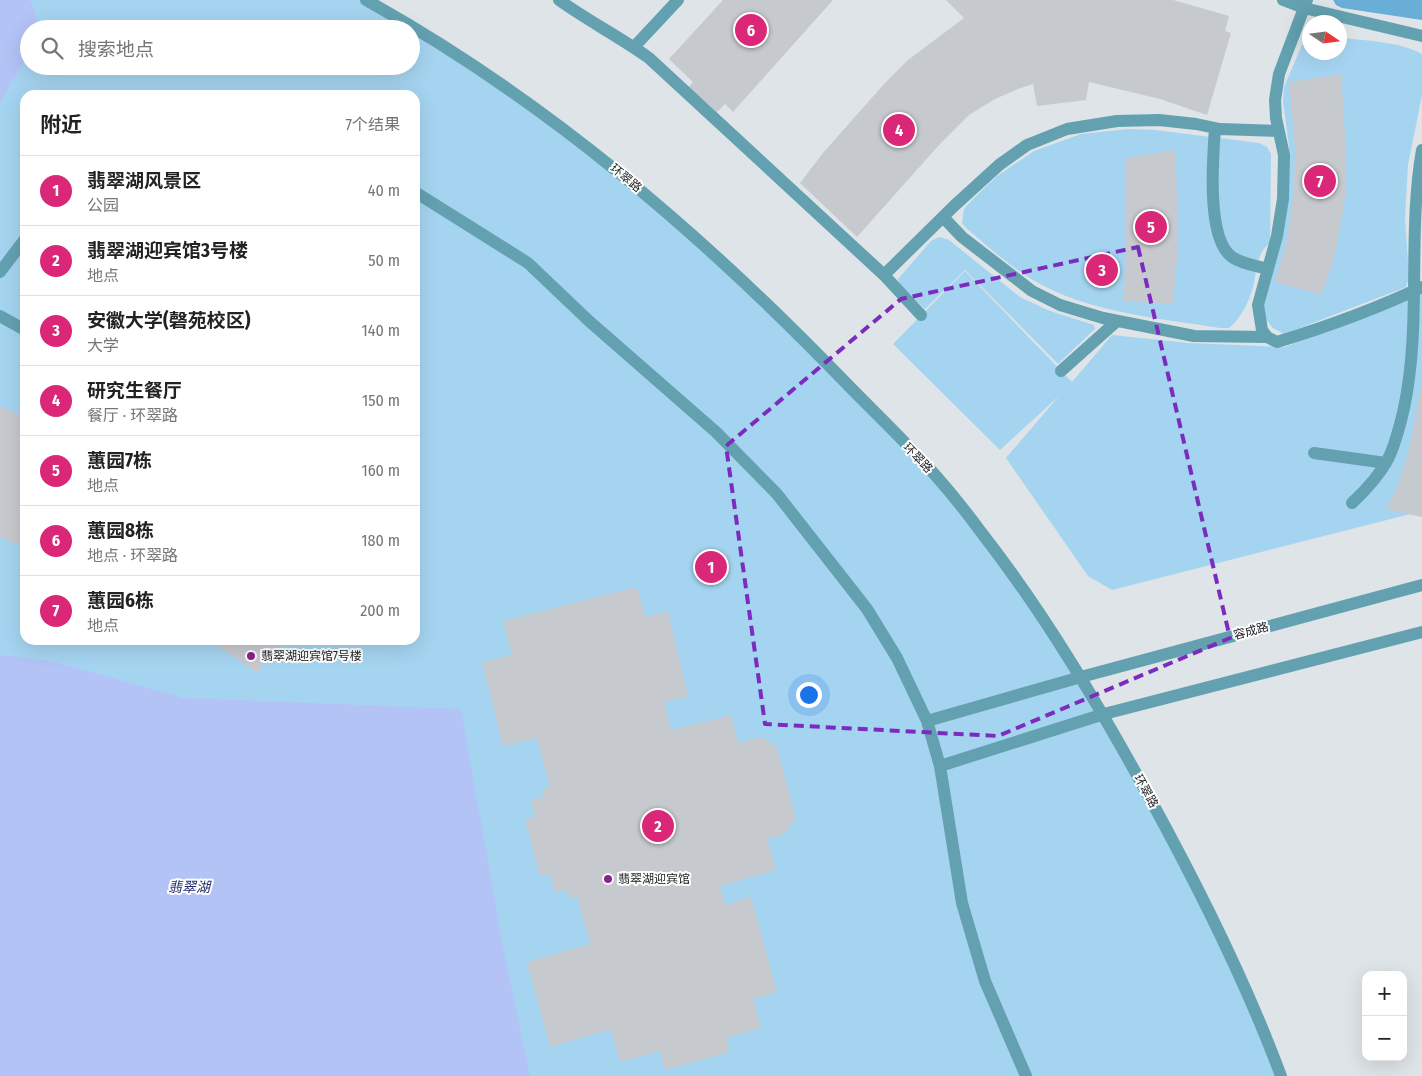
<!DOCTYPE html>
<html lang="zh">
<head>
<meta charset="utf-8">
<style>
  :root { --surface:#fff; --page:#f6f6f6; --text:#222; --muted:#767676; --line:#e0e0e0; --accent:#db2777 }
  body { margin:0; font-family:"Fira Sans Condensed","Noto Sans SC",sans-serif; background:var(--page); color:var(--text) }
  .controls { position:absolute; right:15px; bottom:15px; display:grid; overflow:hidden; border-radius:10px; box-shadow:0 5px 20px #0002 }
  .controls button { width:45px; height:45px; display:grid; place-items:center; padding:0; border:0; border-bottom:1px solid var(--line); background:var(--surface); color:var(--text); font:25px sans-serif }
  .compass { position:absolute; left:1302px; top:15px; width:45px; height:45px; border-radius:50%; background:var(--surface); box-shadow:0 5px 20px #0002; rotate:103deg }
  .you { position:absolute; left:808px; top:694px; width:18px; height:18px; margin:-12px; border:4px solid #fff; border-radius:50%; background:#1a73e8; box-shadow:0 0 0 8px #1a73e833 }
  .badge { display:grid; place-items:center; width:32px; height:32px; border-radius:50%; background:var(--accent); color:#fff; font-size:16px; font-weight:700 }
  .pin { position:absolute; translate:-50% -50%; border:2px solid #fff; box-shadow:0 1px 5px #0006 }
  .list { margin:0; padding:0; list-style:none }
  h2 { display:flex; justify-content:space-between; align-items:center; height:65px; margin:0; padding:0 20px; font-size:21px }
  h2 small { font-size:16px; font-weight:400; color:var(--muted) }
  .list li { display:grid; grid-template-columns:32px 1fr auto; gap:15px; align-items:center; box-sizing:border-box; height:70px; padding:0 20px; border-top:1px solid var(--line) }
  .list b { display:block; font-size:19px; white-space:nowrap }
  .list p { margin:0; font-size:16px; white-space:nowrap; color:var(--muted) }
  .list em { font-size:16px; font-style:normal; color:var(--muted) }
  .icon { flex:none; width:28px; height:28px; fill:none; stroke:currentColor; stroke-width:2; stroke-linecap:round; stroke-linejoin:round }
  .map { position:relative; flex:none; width:1422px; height:1076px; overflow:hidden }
  .search { position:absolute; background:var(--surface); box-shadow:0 5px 20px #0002; left:20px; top:20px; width:400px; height:55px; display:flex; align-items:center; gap:12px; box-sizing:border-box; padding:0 18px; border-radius:28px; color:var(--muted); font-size:19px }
  .panel { position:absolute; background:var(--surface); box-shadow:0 5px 20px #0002; left:20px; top:90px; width:400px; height:555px; border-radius:15px }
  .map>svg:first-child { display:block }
</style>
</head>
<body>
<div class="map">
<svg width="1422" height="1076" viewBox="0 0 1422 1076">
  <rect width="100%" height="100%" fill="#dee4e7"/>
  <path fill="#a5d4f0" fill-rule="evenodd" d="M0,0H366L485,74L658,205L936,475L1031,601L1172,838L1281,1076H0ZM29,29H411V66H29ZM25,95H415V640H25Z
    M1340,38C1364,40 1401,42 1422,54V95L1408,165L1405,218L1409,277L1406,287L1401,289L1284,334L1273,328L1262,314L1289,169V146L1283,101L1284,87L1302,45L1309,39L1310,52H1340Z
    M1128,129L1155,130L1259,143L1267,147L1271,154L1270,243C1256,253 1257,271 1253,287C1249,302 1241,318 1229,328H1220C1152,317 1077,312 1019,271C1000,258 983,242 966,228L962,223L964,209L973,199L997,176L1034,151L1081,134Z
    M939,237L949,240L1020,297L1050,311L1094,325L1095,329L1058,364L965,270L925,309L900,285L898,279L931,241Z
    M965,271L1072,382L1112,335L1188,343L1285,347L1422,294V511L1112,590L1088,576L1006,458L1059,396L1000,450L893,344Z"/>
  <path fill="#68aed6" d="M1333,0H1422V20L1342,8L1336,5Z"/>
  <path fill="#b4c3f5" d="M0,0H30L36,14L38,29H29V54L0,102Z
    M0,655L52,661L184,698L461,709L502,941L530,1076H0Z"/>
  <path fill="#c6cace" d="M723,0H833L733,112L725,104L717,112L689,87L693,82L669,59Z
    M946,0H1173L1229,16L1225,31L1231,33L1207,115L1160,99L1089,82L1086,100L1037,106L1033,84L1018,89L995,99L969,115L939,145L857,237L800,183L823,153L884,84L908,60L964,18Z
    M1341,74L1346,150L1345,200L1334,260L1321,295L1275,282L1287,240L1294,188L1295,149L1289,82Z
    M1175,150L1178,218L1177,258L1173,304L1123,301L1126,257L1125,158Z
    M1421,386H1422V517L1386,509L1397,488L1405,463L1411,441Z
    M0,406L25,417V548L0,537Z
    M637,587L645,617L668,611L688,696L664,702L671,730L731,715L738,743L763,737L777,748L796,818L785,834L767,839L776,870L720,886L725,905L751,897L777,992L753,999L761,1028L726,1038L730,1052L665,1070L660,1051L620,1062L611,1029L550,1047L527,962L590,944L577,896L569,898L567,890L555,893L550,874L540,876L525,819L535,816L531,800L544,797L542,789L550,787L537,738L503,746L482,662L512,655L503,621Z
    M209,640H280L257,673Z"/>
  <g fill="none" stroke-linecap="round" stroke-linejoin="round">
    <path stroke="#63a1b1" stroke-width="12" d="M366,0C546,100 703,235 845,382C875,413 907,443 936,476C952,494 967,513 981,532C1045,614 1098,704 1148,795C1198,886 1245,979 1281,1076
      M559,0C588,21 620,37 649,58L884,275L921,315
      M1283,0L1304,8L1422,36
      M1307,0L1279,74L1275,100L1276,118L1284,155L1283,199L1277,236L1258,305L1262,330L1267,337L1277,342C1326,327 1376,309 1422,287
      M634,47L678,0
      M1215,128C1213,157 1206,239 1232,257C1242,264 1257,266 1268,269
      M415,192L528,263L589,321L716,432L777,494L867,609L897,658L927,721L940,766L962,903L985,981L1026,1076
      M943,217L962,237L1032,291L1060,305L1103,318L1194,336L1267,337
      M0,272L25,239
      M884,275L954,206L999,165L1027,145L1067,129L1117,121L1159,120L1196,124L1220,129L1279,131
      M0,316L25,330
      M1061,371L1117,321
      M1314,453L1386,463
      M1352,503C1366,490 1379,476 1388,459C1396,443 1400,425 1404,408C1422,323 1407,236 1422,150
      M927,721L1081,677L1422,585
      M940,766L1104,714L1422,632"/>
  </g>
  <path fill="none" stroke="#7b2cbf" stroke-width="4" stroke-dasharray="10 6" stroke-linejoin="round" d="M1138,247L1230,638L998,736L765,724L726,446L901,299Z"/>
  <g fill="#8b248a" stroke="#fff" stroke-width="2">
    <circle cx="251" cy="656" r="5"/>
    <circle cx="608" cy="879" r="5"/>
  </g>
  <g text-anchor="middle" stroke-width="4" stroke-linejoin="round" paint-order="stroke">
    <g font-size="12" fill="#202223" stroke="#fff">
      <text transform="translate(626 178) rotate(39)" y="4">环翠路</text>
      <text transform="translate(918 458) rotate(46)" y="4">环翠路</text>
      <text transform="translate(1251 631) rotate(-15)" y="4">容成路</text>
      <text transform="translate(1146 791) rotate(61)" y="4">环翠路</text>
    </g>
    <g font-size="12" fill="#202223" stroke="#fff" text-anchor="start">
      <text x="261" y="660">翡翠湖迎宾馆7号楼</text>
      <text x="618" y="883">翡翠湖迎宾馆</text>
    </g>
    <g font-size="14" font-style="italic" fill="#222b72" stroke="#fff">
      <text x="189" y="892">翡翠湖</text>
    </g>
  </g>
</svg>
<div class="controls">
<button>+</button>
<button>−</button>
</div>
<svg class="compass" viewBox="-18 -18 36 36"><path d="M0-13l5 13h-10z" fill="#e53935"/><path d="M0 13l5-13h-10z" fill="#767676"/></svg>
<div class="you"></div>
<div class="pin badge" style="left:711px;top:567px">1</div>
<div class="pin badge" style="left:658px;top:826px">2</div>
<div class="pin badge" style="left:1102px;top:270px">3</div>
<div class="pin badge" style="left:899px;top:130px">4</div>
<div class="pin badge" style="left:1151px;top:227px">5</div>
<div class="pin badge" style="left:751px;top:30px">6</div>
<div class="pin badge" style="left:1320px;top:181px">7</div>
<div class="search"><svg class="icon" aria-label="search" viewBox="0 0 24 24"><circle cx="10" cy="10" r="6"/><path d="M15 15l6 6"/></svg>搜索地点</div>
<section class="panel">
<h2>附近<small>7个结果</small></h2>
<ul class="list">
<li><span class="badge">1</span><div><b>翡翠湖风景区</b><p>公园</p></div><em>40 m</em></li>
<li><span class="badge">2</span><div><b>翡翠湖迎宾馆3号楼</b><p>地点</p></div><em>50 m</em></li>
<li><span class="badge">3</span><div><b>安徽大学(磬苑校区)</b><p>大学</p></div><em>140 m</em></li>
<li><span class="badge">4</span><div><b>研究生餐厅</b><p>餐厅 · 环翠路</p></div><em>150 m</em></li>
<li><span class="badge">5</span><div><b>蕙园7栋</b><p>地点</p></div><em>160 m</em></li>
<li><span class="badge">6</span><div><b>蕙园8栋</b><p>地点 · 环翠路</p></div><em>180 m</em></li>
<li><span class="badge">7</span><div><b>蕙园6栋</b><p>地点</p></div><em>200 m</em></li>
</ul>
</section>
</div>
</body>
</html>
